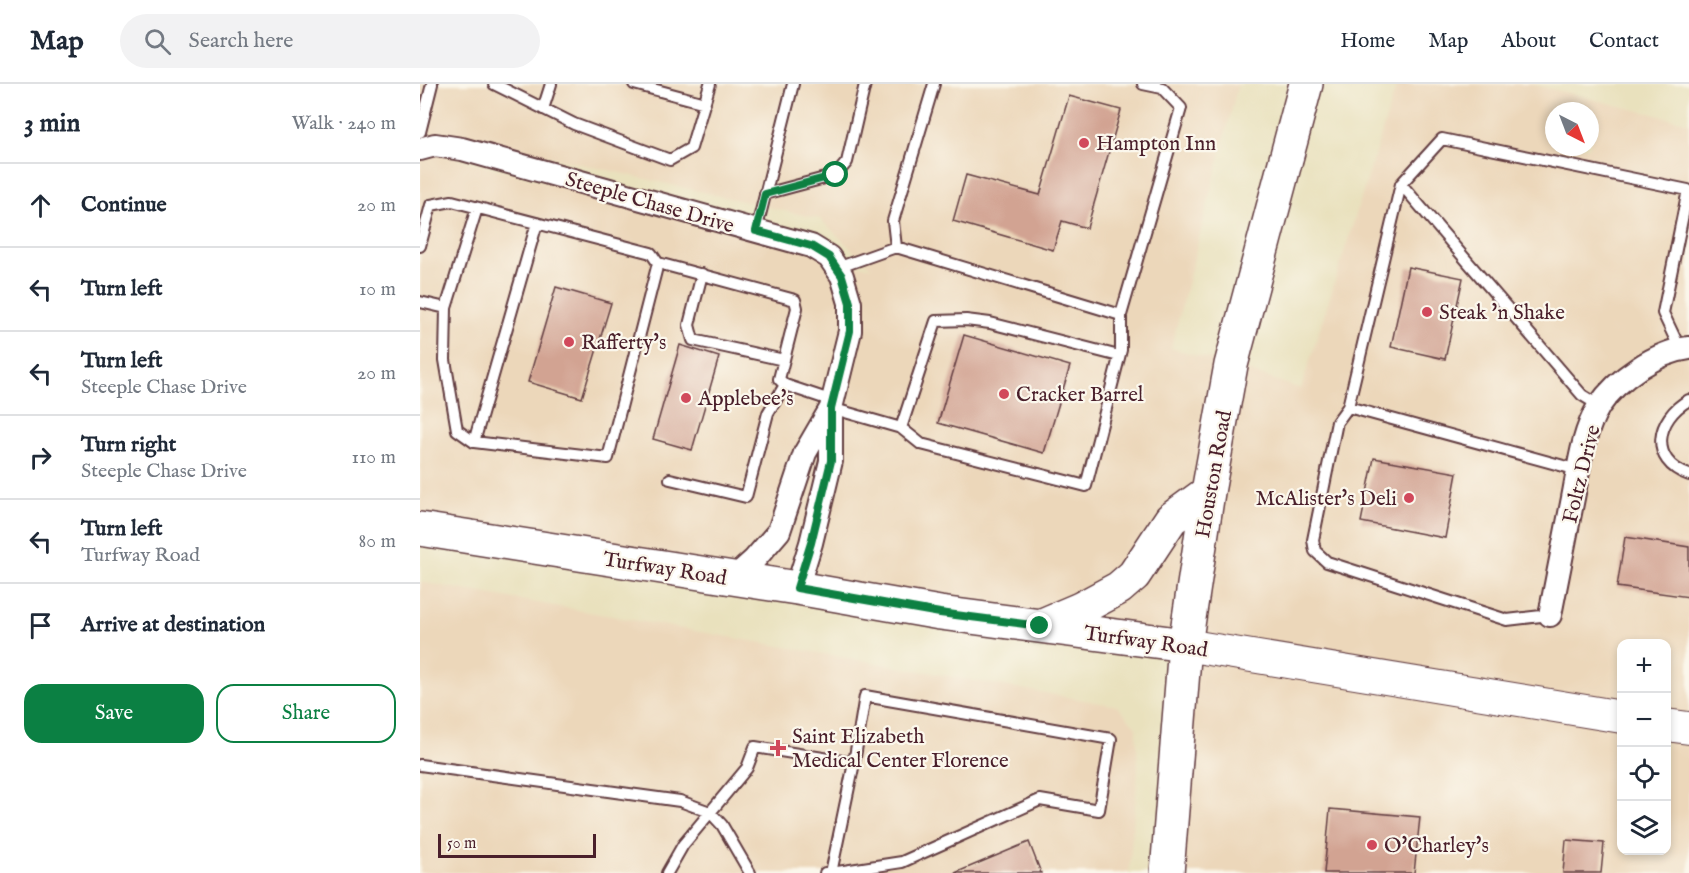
<!DOCTYPE html>
<html lang="en">
<head>
<meta charset="utf-8">
<style>
  :root { --surface:#fff; --page:#f2f2f3; --text:#1f2937; --muted:#747a83; --line:#e0e1e3; --accent:#0b8043 }
  body { margin:0; font-family:"IM FELL English",serif; background:var(--page); color:var(--text) }
  .controls { position:absolute; right:18px; bottom:18px; display:grid; overflow:hidden; border-radius:12px; box-shadow:0 3px 9px #0003 }
  .controls button { width:54px; height:54px; display:grid; place-items:center; padding:0; border:0; border-bottom:2px solid var(--line); background:var(--surface); color:var(--text); font:30px sans-serif }
  .compass { position:absolute; left:1125px; top:18px; width:54px; height:54px; border-radius:50%; background:var(--surface); box-shadow:0 3px 9px #0003; rotate:138deg }
  .scale { position:absolute; left:18px; bottom:15px; width:158px; box-sizing:border-box; padding-left:6px; border:3px solid #4a1f2b; border-top:0; font-size:16px; line-height:21px; white-space:nowrap; color:#4a1f2b; -webkit-text-stroke:4px #fbf7ec; paint-order:stroke }
  .stop { position:absolute; width:18px; height:18px; margin:-14px; border:4px solid #0b8043; border-radius:50%; background:#fff }
  .stop.end { background:#0b8043; border-color:#fff; box-shadow:0 2px 6px #0008 }
  .list { margin:0; padding:0; list-style:none }
  h2 { display:flex; justify-content:space-between; align-items:center; height:78px; margin:0; padding:0 24px; font-size:26px }
  h2 small { font-size:20px; font-weight:400; color:var(--muted) }
  .list li { display:grid; grid-template-columns:39px 1fr auto; gap:18px; align-items:center; box-sizing:border-box; height:84px; padding:0 24px; border-top:2px solid var(--line) }
  .list b { display:block; font-size:22px; white-space:nowrap }
  .list p { margin:0; font-size:20px; white-space:nowrap; color:var(--muted) }
  .list em { font-size:20px; font-style:normal; color:var(--muted) }
  .actions { display:flex; gap:12px; padding:18px 24px }
  .actions a { flex:1; padding:14px 0; border:2px solid var(--accent); border-radius:18px; text-align:center; font-size:21px; color:var(--accent) }
  .actions .main { background:var(--accent); color:#fff }
  .icon { flex:none; width:33px; height:33px; fill:none; stroke:currentColor; stroke-width:2; stroke-linecap:round; stroke-linejoin:round }
  .map { position:relative; flex:none; width:1269px; height:789px; overflow:hidden }
  header { display:flex; align-items:center; gap:36px; box-sizing:border-box; height:84px; padding:0 30px; background:var(--surface); border-bottom:2px solid var(--line) }
  header strong { font-size:28px }
  nav { display:flex; gap:33px; margin-inline-start:auto; font-size:21px }
  .search { width:420px; height:54px; background:var(--page); display:flex; align-items:center; gap:15px; box-sizing:border-box; padding:0 21px; border-radius:33px; color:var(--muted); font-size:22px }
  main { display:flex }
  aside { flex:1; background:var(--surface) }
  .map>svg:first-child { display:block }
</style>
</head>
<body>
<header>
<strong>Map</strong>
<div class="search"><svg class="icon" aria-label="search" viewBox="0 0 24 24"><circle cx="10" cy="10" r="6"/><path d="M15 15l6 6"/></svg>Search here</div>
<nav><a>Home</a><a>Map</a><a>About</a><a>Contact</a></nav>
</header>
<main>
<aside>
<h2>3 min<small>Walk · 240 m</small></h2>
<ul class="list">
<li><svg class="icon" aria-label="ahead" viewBox="0 0 24 24"><path d="M12 20V5M6 11l6-6 6 6"/></svg><div><b>Continue</b></div><em>20 m</em></li>
<li><svg class="icon" aria-label="left" viewBox="0 0 24 24"><path d="M17 20v-9H6M10 6l-5 5 5 5"/></svg><div><b>Turn left</b></div><em>10 m</em></li>
<li><svg class="icon" aria-label="left" viewBox="0 0 24 24"><path d="M17 20v-9H6M10 6l-5 5 5 5"/></svg><div><b>Turn left</b><p>Steeple Chase Drive</p></div><em>20 m</em></li>
<li><svg class="icon" aria-label="right" viewBox="0 0 24 24"><path d="M7 20v-9h11M14 6l5 5-5 5"/></svg><div><b>Turn right</b><p>Steeple Chase Drive</p></div><em>110 m</em></li>
<li><svg class="icon" aria-label="left" viewBox="0 0 24 24"><path d="M17 20v-9H6M10 6l-5 5 5 5"/></svg><div><b>Turn left</b><p>Turfway Road</p></div><em>80 m</em></li>
<li><svg class="icon" aria-label="arrive" viewBox="0 0 24 24"><path d="M6 21V4h12l-3 4 3 4H6"/></svg><div><b>Arrive at destination</b></div></li>
</ul>
<div class="actions"><a class="main">Save</a><a>Share</a></div>
</aside>
<div class="map">
<svg width="1269" height="789" viewBox="0 0 1269 789">
  <rect width="100%" height="100%" fill="#fbf7ec"/>
  <filter id="ink" filterUnits="userSpaceOnUse"><feTurbulence type="fractalNoise" baseFrequency=".0167" numOctaves="2"/><feDisplacementMap in="SourceGraphic" scale="12" xChannelSelector="R" yChannelSelector="G"/><feConvolveMatrix kernelMatrix="1 2 1 2 8 2 1 2 1" color-interpolation-filters="sRGB"/></filter>
  <filter id="wash" filterUnits="userSpaceOnUse"><feTurbulence type="fractalNoise" baseFrequency=".008" numOctaves="4" result="noise"/><feDisplacementMap in="SourceGraphic" scale="24" xChannelSelector="R" yChannelSelector="G"/><feGaussianBlur stdDeviation="1.35" result="paint"/><feColorMatrix in="noise" values="0 0 0 0 0 0 0 0 0 0 0 0 0 0 0 0 0 1.4 0 .05"/><feComposite in="paint" operator="in"/></filter>
  <g filter="url(#wash)">
    <rect width="100%" height="100%" fill="#e9e1bd"/>
    <path fill="#ecd7ba" fill-rule="evenodd" d="M0,0H818L751,264L811,281L881,305L977,0H1111L1269,39V789H747L765,561L0,445V65L451,184L400,135L31,50L0,55ZM1134,27H1170V63H1134ZM1202,560H1246V766H1202Z
      M0,498L697,622L716,643L718,685L709,789H0Z"/>
    <g id="blocks">
      <path fill="#d2a392" d="M649,12L701,26L667,144L642,137L633,166L533,137L546,91L620,111Z
        M988,183L1043,194L1025,275L971,263Z
        M136,203L191,219L162,314L108,298Z
        M544,251L650,282L624,369L518,339Z
        M260,261L299,273L272,366L233,355Z
        M954,374L1037,389L1025,454L941,438Z
        M1205,453L1269,463V513L1197,503Z
        M910,725L1000,733L994,789H904Z
        M1146,756L1184,759L1181,789H1143Z
        M609,758L621,789H535Z"/>
    </g>
  </g>
  <g filter="url(#ink)">
    <use href="#blocks" fill-opacity="0" stroke="#623c41" stroke-width="1.5"/>
    <g fill="none" stroke-linecap="round" stroke-linejoin="round">
      <defs>
        <path id="service" d="M74,0L154,40L250,76L271,64L290,0
          M214,0L285,19
          M123,25L131,0
          M0,48L12,0
          M981,100L1162,311L1180,322
          M345,110L416,91L427,78L445,0
          M336,147L373,0
          M0,162L11,121L32,117L231,169L238,179L188,374L54,358L37,346L25,276L26,224L0,218
          M476,163L473,137L514,0
          M238,179L375,216L377,224L359,295L365,301L413,317
          M417,184L476,163L701,231L761,24L742,4L723,0
          M282,190L269,241L273,256L364,276
          M26,224L57,124
          M1269,316C1236,334 1228,377 1269,391
          M928,323L1158,386
          M411,324L481,344L501,360L666,402L701,266V231
          M481,344L516,237L546,236L570,239L699,272
          M54,358L117,139
          M250,395L326,413L348,329L365,301
          M1130,531L1087,536L907,478L895,467L893,456L917,338L928,323L981,100L1022,55L1268,106L1243,229L1260,265
          M0,681L260,717L290,728L302,741L330,789
          M247,789L263,761L327,684L335,663L434,679
          M405,789H411L482,778L620,716L679,726L691,655L445,612L434,679L411,789"/>
        <path id="minor" d="M0,65L15,61L42,65L391,162L409,173L422,192L430,219V247L411,324V377L391,459L377,504
          M314,494L334,476L359,447L385,369L410,326
          M1130,531C1138,492 1145,453 1153,414C1159,384 1162,350 1179,322C1197,295 1236,268 1269,264"/>
        <path id="secondary" d="M765,561L1202,633
          M1246,641L1269,644"/>
        <path id="primary" d="M0,445L377,504L520,529L765,561
          M620,542L660,525L699,504L714,491L751,435L788,408
          M747,789L765,561L788,408L811,281L886,0"/>
      </defs>
      <use href="#service" stroke="#623c41" stroke-width="14"/>
      <use href="#minor" stroke="#623c41" stroke-width="26"/>
      <use href="#secondary" stroke="#623c41" stroke-width="34"/>
      <use href="#primary" stroke="#623c41" stroke-width="36"/>
      <use href="#service" stroke="#fff" stroke-width="10"/>
      <use href="#minor" stroke="#fff" stroke-width="22"/>
      <use href="#secondary" stroke="#fff" stroke-width="32"/>
      <use href="#primary" stroke="#fff" stroke-width="33"/>
    </g>
  </g>
  <g fill="none" stroke-linecap="round" stroke-linejoin="round" filter="url(#ink)">
    <path stroke="#0b8043" stroke-width="8" d="M416,91L345,110L336,147L391,162L409,173L422,192L430,219V247L411,324V377L391,459L377,504L520,529L620,542"/>
  </g>
  <g fill="#d1495b" stroke="#fbf7ec" stroke-width="2">
    <circle cx="664" cy="59" r="6"/>
    <circle cx="1007" cy="228" r="6"/>
    <circle cx="149" cy="258" r="6"/>
    <circle cx="584" cy="310" r="6"/>
    <circle cx="266" cy="314" r="6"/>
    <circle cx="989" cy="414" r="6"/>
    <path d="M355 655h6v6h6v6h-6v6h-6v-6h-6v-6h6z"/>
    <circle cx="952" cy="761" r="6"/>
  </g>
  <g text-anchor="middle" stroke-width="4.5" stroke-linejoin="round" paint-order="stroke">
    <g font-size="21" fill="#4a1f2b" stroke="#fbf7ec" text-anchor="start">
      <text x="676" y="66">Hampton Inn</text>
      <text x="1019" y="235">Steak 'n Shake</text>
      <text x="161" y="265">Rafferty's</text>
      <text x="596" y="317">Cracker Barrel</text>
      <text x="278" y="321">Applebee's</text>
      <text x="977" y="421" text-anchor="end">McAlister's Deli</text>
      <text x="372" y="659">Saint Elizabeth<tspan x="372" dy="24">Medical Center Florence</tspan></text>
      <text x="964" y="768">O'Charley's</text>
    </g>
    <g font-size="21" fill="#4a1f2b" stroke="#fbf7ec">
      <text transform="translate(230 118) rotate(16)" y="7">Steeple Chase Drive</text>
      <text transform="translate(793 390) rotate(-80)" y="7">Houston Road</text>
      <text transform="translate(1161 390) rotate(-76)" y="7">Foltz Drive</text>
      <text transform="translate(245 484) rotate(9)" y="7">Turfway Road</text>
      <text transform="translate(726 557) rotate(8)" y="7">Turfway Road</text>
    </g>
  </g>
</svg>
<div class="controls">
<button>+</button>
<button>−</button>
<button><svg class="icon" aria-label="locate" viewBox="0 0 24 24"><circle cx="12" cy="12" r="6"/><path d="M12 2v4M12 18v4M2 12h4M18 12h4"/></svg></button>
<button><svg class="icon" aria-label="layers" viewBox="0 0 24 24"><path d="M12 4l9 5-9 5-9-5zM3 14l9 5 9-5"/></svg></button>
</div>
<svg class="compass" viewBox="-18 -18 36 36"><path d="M0-13l5 13h-10z" fill="#e53935"/><path d="M0 13l5-13h-10z" fill="#747a83"/></svg>
<div class="scale">50 m</div>
<div class="stop" style="left:416px;top:91px"></div>
<div class="stop end" style="left:620px;top:542px"></div>
</div>
</main>
</body>
</html>
